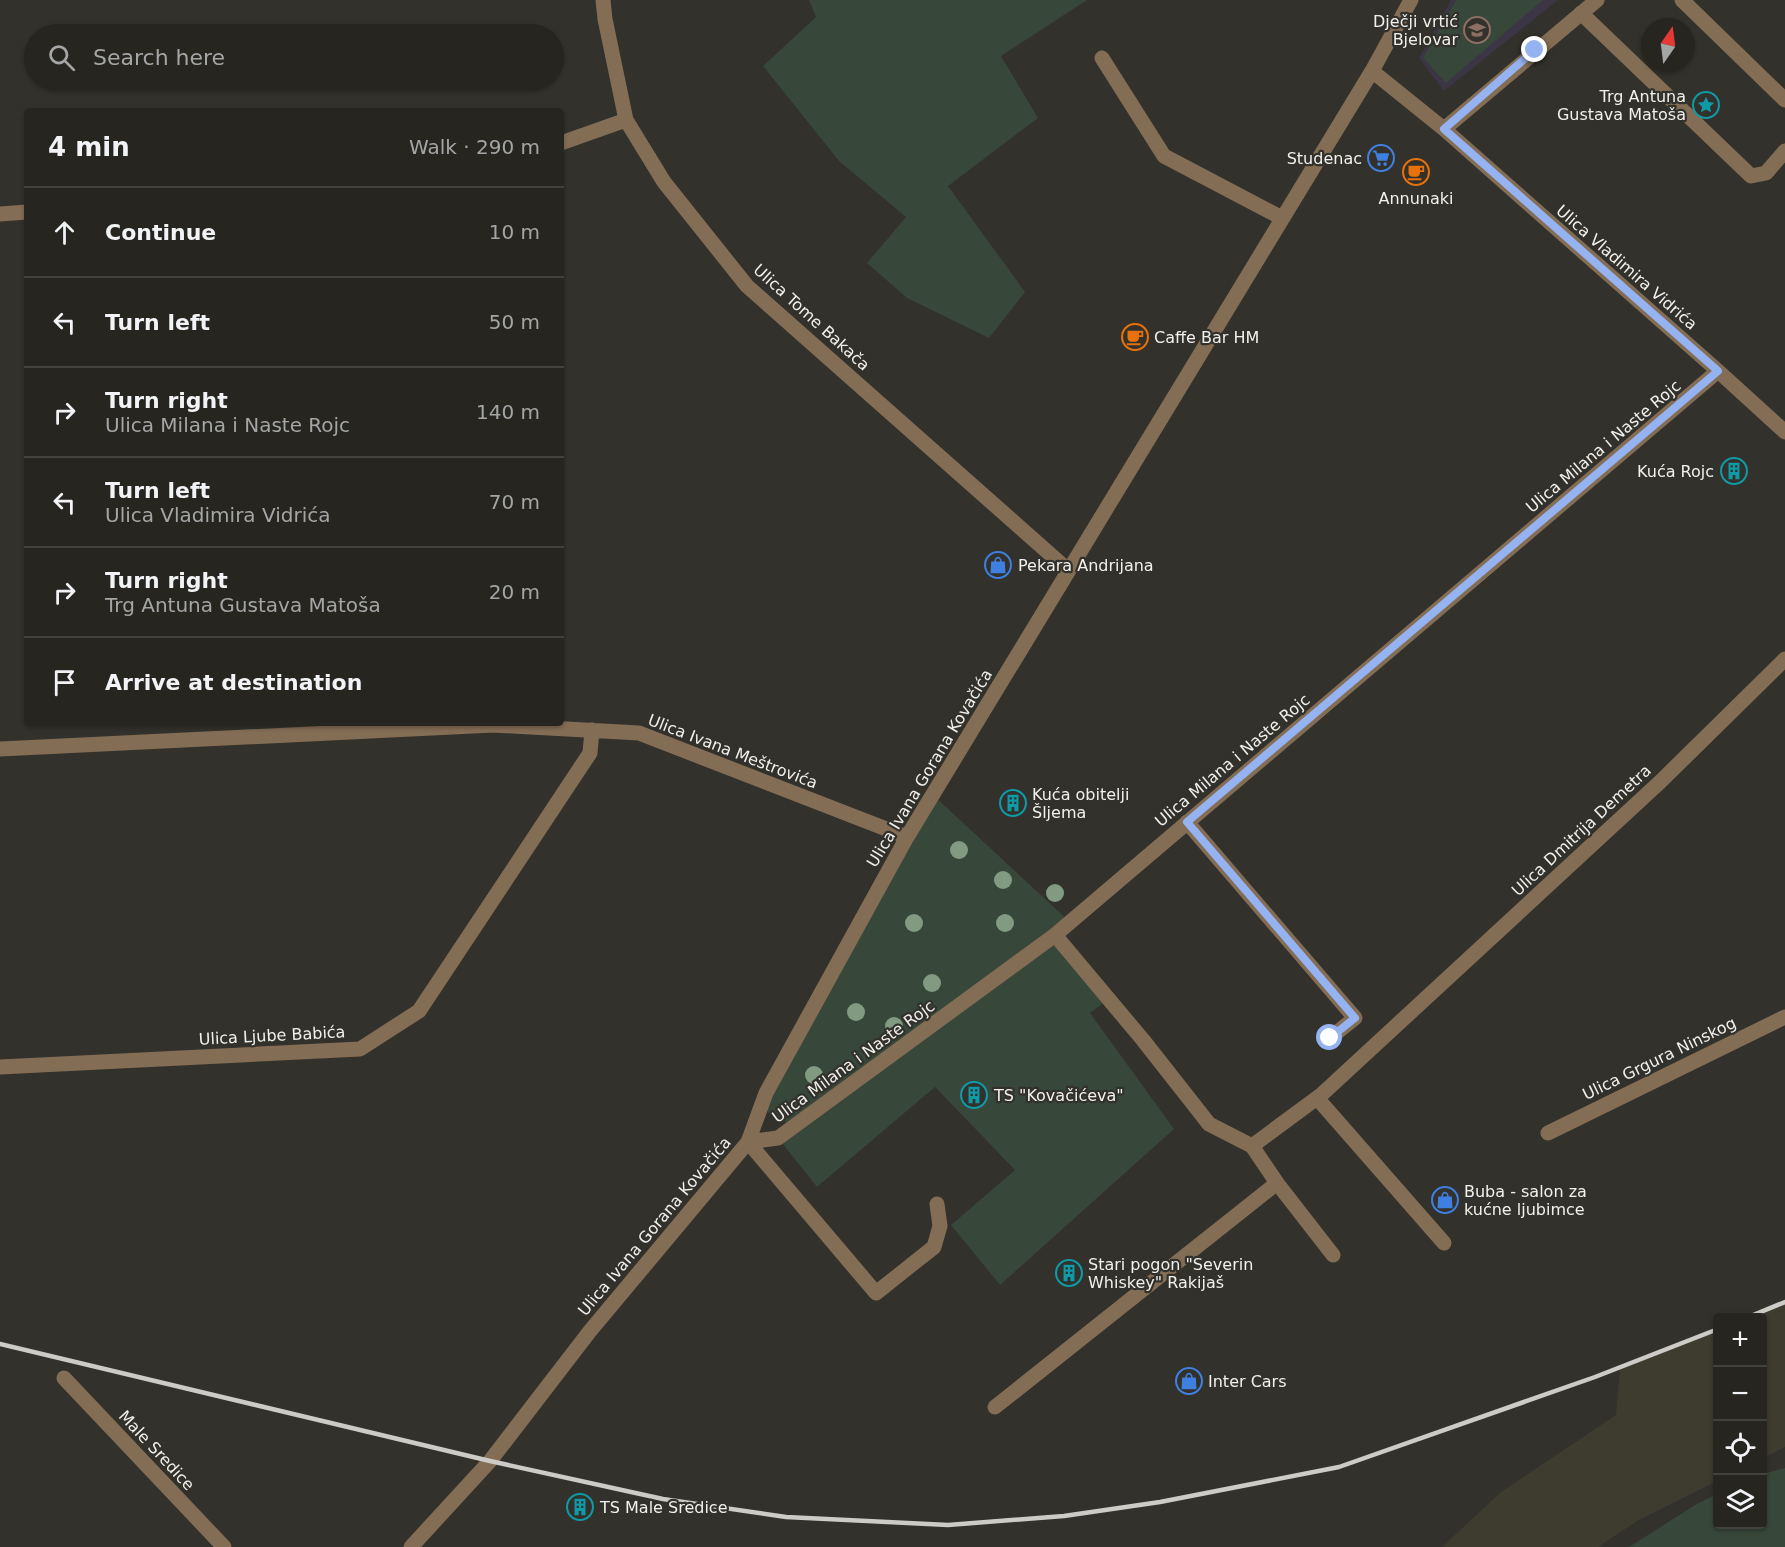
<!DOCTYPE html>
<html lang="en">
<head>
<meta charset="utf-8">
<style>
  :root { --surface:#262520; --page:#32312d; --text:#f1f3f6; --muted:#a4a5a5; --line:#42423e }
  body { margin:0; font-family:"DejaVu Sans",sans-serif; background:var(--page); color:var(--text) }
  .controls { position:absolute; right:18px; bottom:18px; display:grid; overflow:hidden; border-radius:6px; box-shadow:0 2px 4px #0004 }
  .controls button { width:54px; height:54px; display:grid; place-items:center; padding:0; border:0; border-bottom:2px solid var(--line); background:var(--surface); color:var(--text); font:30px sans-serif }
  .compass { position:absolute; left:1641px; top:18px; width:54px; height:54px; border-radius:50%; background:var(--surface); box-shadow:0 2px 4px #0004; rotate:14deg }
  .stop { position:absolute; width:18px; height:18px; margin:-14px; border:4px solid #95b2f1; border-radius:50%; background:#fff }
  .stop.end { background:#95b2f1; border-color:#fff; box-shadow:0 2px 6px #0008 }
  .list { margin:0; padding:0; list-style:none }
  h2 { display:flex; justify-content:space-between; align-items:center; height:78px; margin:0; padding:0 24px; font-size:26px }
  h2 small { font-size:20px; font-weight:400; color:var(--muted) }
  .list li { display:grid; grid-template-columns:39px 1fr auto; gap:18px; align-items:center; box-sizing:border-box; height:90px; padding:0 24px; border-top:2px solid var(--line) }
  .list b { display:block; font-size:22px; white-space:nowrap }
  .list p { margin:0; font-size:20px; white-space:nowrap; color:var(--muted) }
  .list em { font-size:20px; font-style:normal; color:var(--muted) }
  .icon { flex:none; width:33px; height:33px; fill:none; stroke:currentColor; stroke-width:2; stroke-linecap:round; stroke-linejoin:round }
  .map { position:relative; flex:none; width:1785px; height:1547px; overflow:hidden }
  .search { position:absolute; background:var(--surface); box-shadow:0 2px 4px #0004; left:24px; top:24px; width:540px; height:66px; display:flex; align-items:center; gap:15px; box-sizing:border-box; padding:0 21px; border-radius:33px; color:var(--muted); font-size:22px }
  .panel { position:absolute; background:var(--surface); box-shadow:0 2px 4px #0004; left:24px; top:108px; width:540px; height:618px; border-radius:6px }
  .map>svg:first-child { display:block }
</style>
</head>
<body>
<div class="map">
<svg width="1785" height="1547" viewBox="0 0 1785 1547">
  <rect width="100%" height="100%" fill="#32312b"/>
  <path fill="#3e3b2f" d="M1785,1302V1447L1763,1458L1762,1318L1746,1317Z
    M1717,1329V1481L1637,1521L1598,1547H1442L1501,1492L1616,1415L1620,1367Z"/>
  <path fill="#3c3546" d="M1451,0H1558L1444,91L1419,58Z"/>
  <path fill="#374739" d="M809,0H1087L1001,56L1038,118L948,186L1025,292L989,338L907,298L867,263L906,217L839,161L763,66L816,17Z
    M1456,0H1543L1446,83L1423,58Z
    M933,795L1070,922L1055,935L1109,999L1090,1013L1174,1129L1000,1285L951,1225L1015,1170L935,1087L817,1187L778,1138L797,1124L778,1121L766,1110V1093Z
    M1785,1468V1547H1629L1695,1505L1717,1494L1718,1524H1762L1763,1474Z"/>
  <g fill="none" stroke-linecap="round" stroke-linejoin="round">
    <path stroke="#846d55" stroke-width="15" d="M603,0L605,19L626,120L664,182L747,286L1068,570
      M1682,0L1785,100
      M1581,13L1751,176L1766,173L1785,151
      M1102,58L1164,156L1282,218
      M1372,71L1444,129L1718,371L1785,432
      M1444,129L1597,0
      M561,143L626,120
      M0,214L27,212
      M0,749L493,725L639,733L907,837
      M1187,822L1355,1018L1330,1038
      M1055,935L1143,1040L1209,1124L1252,1146L1321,1095L1660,782L1785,659
      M0,1067L360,1049L419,1011L590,753L592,730
      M1317,1098L1444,1243
      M1548,1133L1785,1017
      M748,1142L778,1138L1055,935L1718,371
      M748,1142L876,1293L934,1247L940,1226L937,1204
      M1277,1183L1333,1255
      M64,1378L224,1547
      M995,1407L1277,1183L1252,1146
      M411,1547L490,1461L590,1331L748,1142L766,1093L907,837L1372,71L1411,0"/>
    <path stroke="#cccbc7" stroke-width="4.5" d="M1746,1318L1785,1302
      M0,1344L490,1461L663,1499L786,1517L948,1525L1064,1516L1160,1502L1339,1467L1595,1377L1718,1329"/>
  </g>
  <g fill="#819a81">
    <circle cx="959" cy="850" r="9"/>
    <circle cx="1003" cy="880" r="9"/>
    <circle cx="1055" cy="893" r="9"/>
    <circle cx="914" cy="923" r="9"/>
    <circle cx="1005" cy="923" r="9"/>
    <circle cx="932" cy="983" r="9"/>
    <circle cx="856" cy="1012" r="9"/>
    <circle cx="894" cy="1026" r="9"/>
    <circle cx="814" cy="1075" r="9"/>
  </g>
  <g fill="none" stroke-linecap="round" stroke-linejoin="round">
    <path stroke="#95b2f1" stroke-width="8" d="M1330,1038L1355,1018L1187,822L1718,371L1444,129L1535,50"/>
  </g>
  <defs>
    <symbol id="school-ring" viewBox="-11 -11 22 22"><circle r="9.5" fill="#32312b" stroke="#8d6e63" stroke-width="1.5"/><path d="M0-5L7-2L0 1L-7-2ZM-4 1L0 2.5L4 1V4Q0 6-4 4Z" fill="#8d6e63"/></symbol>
    <symbol id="sight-ring" viewBox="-11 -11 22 22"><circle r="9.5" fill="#32312b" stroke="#0f9aa8" stroke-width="1.5"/><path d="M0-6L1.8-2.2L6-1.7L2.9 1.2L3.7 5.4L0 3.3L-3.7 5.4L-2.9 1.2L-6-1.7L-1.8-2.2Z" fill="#0f9aa8"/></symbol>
    <symbol id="supermarket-ring" viewBox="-11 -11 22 22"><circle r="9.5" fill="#32312b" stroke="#3f7fe0" stroke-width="1.5"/><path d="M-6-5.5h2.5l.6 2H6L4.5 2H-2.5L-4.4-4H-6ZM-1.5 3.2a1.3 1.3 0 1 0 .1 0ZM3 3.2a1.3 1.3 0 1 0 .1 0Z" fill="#3f7fe0"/></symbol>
    <symbol id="cafe-ring" viewBox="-11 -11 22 22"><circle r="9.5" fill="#32312b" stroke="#e8710a" stroke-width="1.5"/><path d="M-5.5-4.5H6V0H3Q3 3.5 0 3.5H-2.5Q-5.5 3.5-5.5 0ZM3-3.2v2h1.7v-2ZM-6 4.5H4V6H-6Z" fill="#e8710a"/></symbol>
    <symbol id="building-ring" viewBox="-11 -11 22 22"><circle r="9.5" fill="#32312b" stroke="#0f9aa8" stroke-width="1.5"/><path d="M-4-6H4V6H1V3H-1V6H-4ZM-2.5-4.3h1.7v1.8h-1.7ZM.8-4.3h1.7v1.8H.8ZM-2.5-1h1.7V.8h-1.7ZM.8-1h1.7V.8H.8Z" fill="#0f9aa8"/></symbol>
    <symbol id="shop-ring" viewBox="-11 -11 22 22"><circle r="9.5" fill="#32312b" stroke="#3f7fe0" stroke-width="1.5"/><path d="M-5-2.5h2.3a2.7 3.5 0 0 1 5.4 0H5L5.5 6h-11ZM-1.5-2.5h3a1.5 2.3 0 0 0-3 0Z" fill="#3f7fe0"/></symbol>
  </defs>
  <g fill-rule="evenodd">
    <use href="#school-ring" x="1462" y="15" width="30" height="30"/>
    <use href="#sight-ring" x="1691" y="90" width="30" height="30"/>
    <use href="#supermarket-ring" x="1366" y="143" width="30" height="30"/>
    <use href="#cafe-ring" x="1401" y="157" width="30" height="30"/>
    <use href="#cafe-ring" x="1120" y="322" width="30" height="30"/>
    <use href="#building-ring" x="1719" y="456" width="30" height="30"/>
    <use href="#shop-ring" x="983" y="550" width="30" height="30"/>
    <use href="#building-ring" x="998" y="788" width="30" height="30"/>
    <use href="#building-ring" x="959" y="1080" width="30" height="30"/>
    <use href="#shop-ring" x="1430" y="1185" width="30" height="30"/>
    <use href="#building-ring" x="1054" y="1258" width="30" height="30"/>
    <use href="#shop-ring" x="1174" y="1366" width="30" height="30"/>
    <use href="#building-ring" x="565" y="1492" width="30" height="30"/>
  </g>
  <g text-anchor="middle" stroke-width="4.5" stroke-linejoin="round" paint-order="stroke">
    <g font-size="16" fill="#f1f0ec" stroke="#32312b" text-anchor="start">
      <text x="1458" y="27" text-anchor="end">Dječji vrtić<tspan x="1458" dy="18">Bjelovar</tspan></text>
      <text x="1686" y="102" text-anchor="end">Trg Antuna<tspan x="1686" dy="18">Gustava Matoša</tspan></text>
      <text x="1362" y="164" text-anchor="end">Studenac</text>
      <text x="1416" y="204" text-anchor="middle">Annunaki</text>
      <text x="1154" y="343">Caffe Bar HM</text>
      <text x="1714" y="477" text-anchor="end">Kuća Rojc</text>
      <text x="1018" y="571">Pekara Andrijana</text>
      <text x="1032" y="800">Kuća obitelji<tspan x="1032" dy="18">Šljema</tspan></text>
      <text x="994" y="1101">TS "Kovačićeva"</text>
      <text x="1464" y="1197">Buba - salon za<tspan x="1464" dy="18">kućne ljubimce</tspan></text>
      <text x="1088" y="1270">Stari pogon "Severin<tspan x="1088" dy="18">Whiskey" Rakijaš</tspan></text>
      <text x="1208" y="1387">Inter Cars</text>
      <text x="600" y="1513">TS Male Sredice</text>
    </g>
    <g font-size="16" fill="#f1f0ec" stroke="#32312b">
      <text transform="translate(1627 267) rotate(41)" y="6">Ulica Vladimira Vidrića</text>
      <text transform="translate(812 317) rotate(42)" y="6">Ulica Tome Bakača</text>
      <text transform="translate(1603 446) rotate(-40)" y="6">Ulica Milana i Naste Rojc</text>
      <text transform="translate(733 751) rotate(21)" y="6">Ulica Ivana Meštrovića</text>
      <text transform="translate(1232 760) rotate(-40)" y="6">Ulica Milana i Naste Rojc</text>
      <text transform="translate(929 768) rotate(-59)" y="6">Ulica Ivana Gorana Kovačića</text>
      <text transform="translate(1581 830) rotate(-43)" y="6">Ulica Dmitrija Demetra</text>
      <text transform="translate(272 1035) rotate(-3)" y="6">Ulica Ljube Babića</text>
      <text transform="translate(1659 1058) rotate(-26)" y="6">Ulica Grgura Ninskog</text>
      <text transform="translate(853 1061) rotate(-36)" y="6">Ulica Milana i Naste Rojc</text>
      <text transform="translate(654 1226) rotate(-50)" y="6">Ulica Ivana Gorana Kovačića</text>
      <text transform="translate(157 1450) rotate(47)" y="6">Male Sredice</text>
    </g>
  </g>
</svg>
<div class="controls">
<button>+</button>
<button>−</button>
<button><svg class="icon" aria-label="locate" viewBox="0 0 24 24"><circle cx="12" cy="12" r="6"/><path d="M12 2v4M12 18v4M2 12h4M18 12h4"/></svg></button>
<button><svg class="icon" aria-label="layers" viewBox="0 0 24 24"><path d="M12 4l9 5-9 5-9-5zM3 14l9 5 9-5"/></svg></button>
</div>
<svg class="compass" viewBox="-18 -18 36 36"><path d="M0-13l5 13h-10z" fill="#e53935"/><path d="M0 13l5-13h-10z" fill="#a4a5a5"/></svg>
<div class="stop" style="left:1330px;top:1038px"></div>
<div class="stop end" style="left:1535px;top:50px"></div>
<div class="search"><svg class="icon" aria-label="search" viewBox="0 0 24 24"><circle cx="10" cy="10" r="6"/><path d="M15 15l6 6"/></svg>Search here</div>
<section class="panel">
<h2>4 min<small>Walk · 290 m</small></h2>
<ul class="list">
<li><svg class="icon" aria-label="ahead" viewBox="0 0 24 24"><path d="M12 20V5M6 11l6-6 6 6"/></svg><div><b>Continue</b></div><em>10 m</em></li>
<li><svg class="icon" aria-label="left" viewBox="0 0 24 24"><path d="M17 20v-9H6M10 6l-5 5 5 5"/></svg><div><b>Turn left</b></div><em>50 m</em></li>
<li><svg class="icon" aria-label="right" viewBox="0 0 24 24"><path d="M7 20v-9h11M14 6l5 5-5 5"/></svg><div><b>Turn right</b><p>Ulica Milana i Naste Rojc</p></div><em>140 m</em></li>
<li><svg class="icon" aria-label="left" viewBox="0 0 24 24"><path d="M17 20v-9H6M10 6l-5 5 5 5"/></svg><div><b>Turn left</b><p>Ulica Vladimira Vidrića</p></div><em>70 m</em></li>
<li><svg class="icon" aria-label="right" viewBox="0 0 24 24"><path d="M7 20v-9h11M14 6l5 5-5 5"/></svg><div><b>Turn right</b><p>Trg Antuna Gustava Matoša</p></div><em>20 m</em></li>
<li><svg class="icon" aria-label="arrive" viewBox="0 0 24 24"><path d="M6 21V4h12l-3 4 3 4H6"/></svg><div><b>Arrive at destination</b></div></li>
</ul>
</section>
</div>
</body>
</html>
